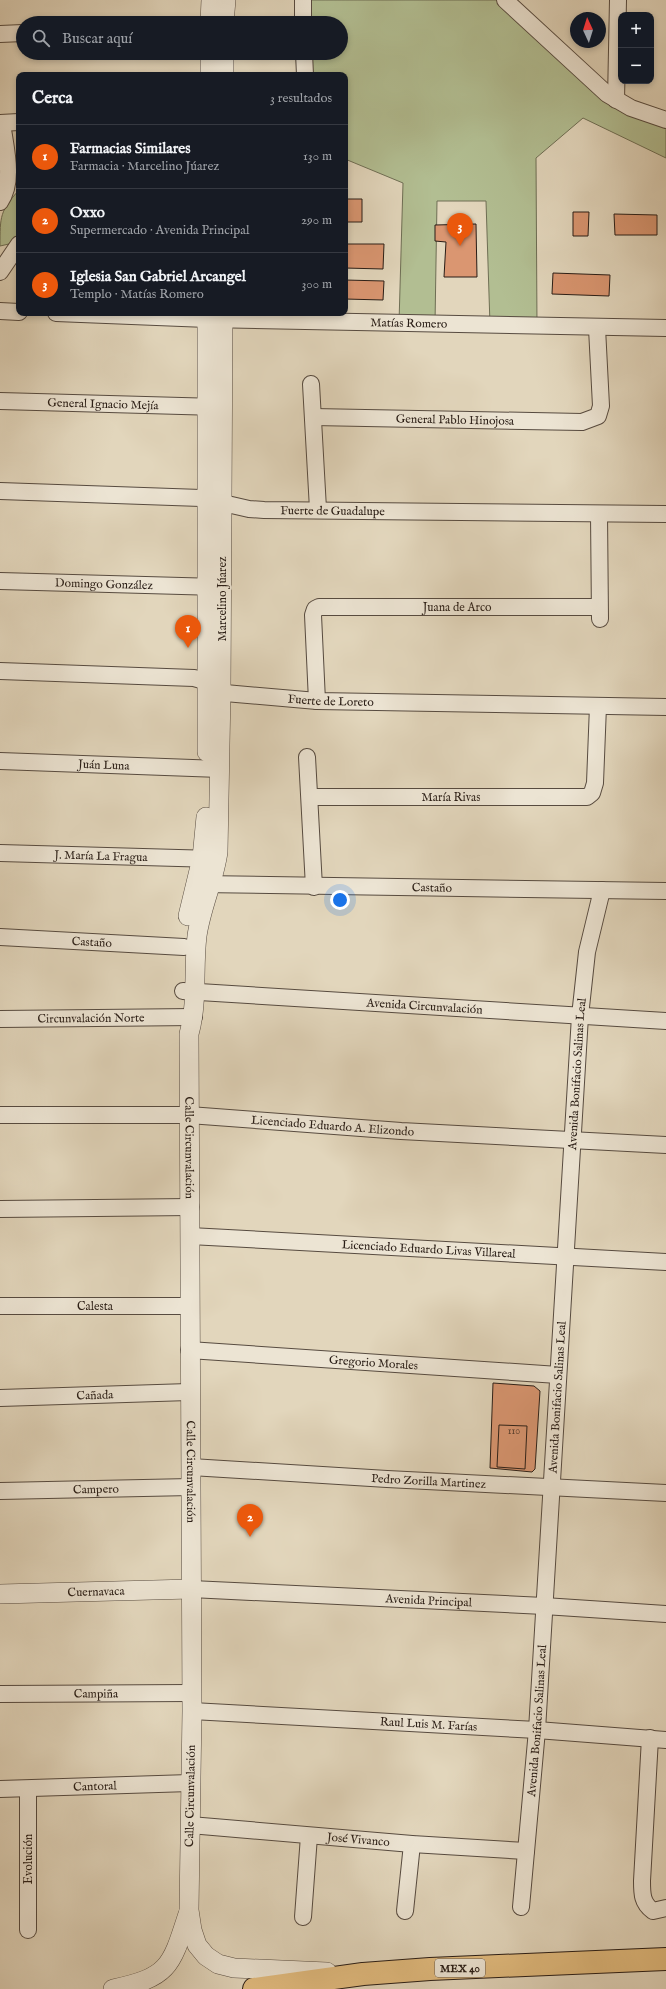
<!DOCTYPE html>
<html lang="es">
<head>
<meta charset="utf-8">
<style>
  :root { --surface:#171b24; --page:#20242c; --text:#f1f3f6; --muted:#9ea1a6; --line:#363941; --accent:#ea580c }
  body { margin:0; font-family:"IM FELL English",serif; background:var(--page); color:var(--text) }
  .controls { position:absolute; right:12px; top:12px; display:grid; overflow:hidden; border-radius:8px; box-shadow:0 2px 6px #0003 }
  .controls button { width:36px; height:36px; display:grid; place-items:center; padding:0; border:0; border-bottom:1px solid var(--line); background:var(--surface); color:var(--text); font:20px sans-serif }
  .compass { position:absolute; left:570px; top:12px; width:36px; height:36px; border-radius:50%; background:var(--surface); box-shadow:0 2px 6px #0003; rotate:356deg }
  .you { position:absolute; left:340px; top:900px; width:14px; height:14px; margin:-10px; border:3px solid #fff; border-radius:50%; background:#1a73e8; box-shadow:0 0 0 6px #1a73e833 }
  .badge { display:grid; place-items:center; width:26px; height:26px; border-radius:50%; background:var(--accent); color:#fff; font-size:13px; font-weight:700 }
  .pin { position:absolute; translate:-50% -33px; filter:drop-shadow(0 1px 2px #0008) }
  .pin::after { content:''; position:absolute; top:21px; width:14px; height:12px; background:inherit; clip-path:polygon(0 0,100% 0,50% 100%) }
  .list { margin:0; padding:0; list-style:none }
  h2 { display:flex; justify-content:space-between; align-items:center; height:52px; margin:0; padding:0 16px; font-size:17px }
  h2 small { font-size:13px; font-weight:400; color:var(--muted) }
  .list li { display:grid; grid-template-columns:26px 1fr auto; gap:12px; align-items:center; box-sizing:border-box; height:64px; padding:0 16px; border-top:1px solid var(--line) }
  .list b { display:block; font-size:15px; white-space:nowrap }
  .list p { margin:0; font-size:13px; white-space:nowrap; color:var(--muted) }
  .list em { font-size:13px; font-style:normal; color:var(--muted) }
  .icon { flex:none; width:22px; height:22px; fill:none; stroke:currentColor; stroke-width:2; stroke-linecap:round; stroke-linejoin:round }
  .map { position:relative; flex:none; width:666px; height:1989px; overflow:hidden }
  .search { position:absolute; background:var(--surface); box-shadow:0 2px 6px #0003; left:16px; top:16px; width:332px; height:44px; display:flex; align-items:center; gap:10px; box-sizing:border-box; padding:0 14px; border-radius:22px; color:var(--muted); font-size:15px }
  .panel { position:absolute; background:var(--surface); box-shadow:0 2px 6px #0003; left:16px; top:72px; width:332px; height:244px; border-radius:8px }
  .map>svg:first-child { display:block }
</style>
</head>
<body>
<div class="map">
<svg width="666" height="1989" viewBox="0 0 666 1989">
  <rect width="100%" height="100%" fill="#e2d6bc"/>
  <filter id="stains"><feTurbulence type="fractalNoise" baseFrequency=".005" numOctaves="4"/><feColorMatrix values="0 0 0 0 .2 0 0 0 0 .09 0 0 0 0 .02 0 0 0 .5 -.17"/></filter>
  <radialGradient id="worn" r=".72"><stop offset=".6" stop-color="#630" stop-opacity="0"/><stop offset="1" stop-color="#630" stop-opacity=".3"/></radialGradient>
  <path fill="#b2be92" stroke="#6e6e54" d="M302,0H505L598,86L666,119V158L583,118L536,158L537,326L490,325L486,201H437L435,324L399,323L403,183L345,159V75H305L304,53H341V23H303Z
    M19,190V234L9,244L0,246C0,216 0,211 19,190Z"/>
  <path fill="#da9671" stroke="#291d16" d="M345,199H362V222H345Z
    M573,212H589L588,236H573Z
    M614,214L657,215V235H615Z
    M476,224L477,277H444L446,242L435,241V225Z
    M345,244H384L383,269L345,268Z
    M553,273L610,275L609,296L552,294Z
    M345,280L384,281L383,300L345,299Z
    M493,1383L534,1386L540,1391L535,1469L532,1472L490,1468Z
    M499,1425L527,1426L525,1469L497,1467Z"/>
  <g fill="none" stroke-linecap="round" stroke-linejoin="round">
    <defs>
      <g id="minor">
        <path d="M303,0V23"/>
        <path d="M505,0L607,94L631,108L666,120"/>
        <path d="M0,34L23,33"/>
        <path d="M304,53L305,75"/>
        <path d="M616,100L618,0"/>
        <path d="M0,123L19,122"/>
        <path d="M0,202C15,181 5,146 2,123"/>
        <path d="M0,272L19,244"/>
        <path d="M0,311L19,312"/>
        <path id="s1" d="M56,313L207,319L666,328"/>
        <path d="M311,384L318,509"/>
        <path id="s2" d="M0,401L218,407"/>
        <path id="s3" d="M313,417L582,422L598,416L601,406L597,328"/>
        <path id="s4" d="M0,491L201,498L249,509L264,510L666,514"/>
        <path d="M599,514L600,619"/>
        <path id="s5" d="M0,581L218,587"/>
        <path id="s6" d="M0,671L194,678L208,682L225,693L317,701L666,707"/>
        <path id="s7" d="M317,701L313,615L315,609L319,607H599"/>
        <path d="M307,757L314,887"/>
        <path id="s8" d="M0,761L220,769"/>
        <path id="s9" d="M310,797H587L592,793L595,783L598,706"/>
        <path id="s10" d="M0,853L214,859"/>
        <path id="s11" d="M200,884L666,891"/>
        <path id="s12" d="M0,937L184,947"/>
        <path id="s13" d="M183,991L666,1021"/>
        <path id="s14" d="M0,1019L194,1017"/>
        <path id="s15" d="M0,1115H189L401,1131L666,1145"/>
        <path d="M0,1209L191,1207"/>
        <path id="s16" d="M190,1236L666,1262"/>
        <path id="s17" d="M0,1306H190"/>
        <path id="s18" d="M189,1350L558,1375"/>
        <path id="s19" d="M0,1398L189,1392"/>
        <path id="s20" d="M191,1467L387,1479L666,1493"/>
        <path id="s21" d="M0,1491L191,1487"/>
        <path id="s22" d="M191,1589L544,1606L666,1614"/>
        <path id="s23" d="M0,1694L191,1693"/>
        <path id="s24" d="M192,1711L537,1730L666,1740"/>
        <path d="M650,1738L642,1881C642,1894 642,1903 653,1911L666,1908"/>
        <path id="s25" d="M0,1789L190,1783"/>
        <path d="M28,1789V1930"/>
        <path id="s26" d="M190,1825L412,1844L526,1851"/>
        <path id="s27" d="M521,1907L537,1730L580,1016L587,952L602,890"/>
        <path d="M405,1911L412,1844"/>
        <path d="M303,1917L309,1836"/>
      </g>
      <g id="tertiary">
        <path d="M210,23L211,0"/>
        <path d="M224,23L226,0"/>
        <path d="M210,75V53"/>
        <path d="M224,75V53"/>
        <path d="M207,313V752"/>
        <path id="s28" d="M223,313L221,692L218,852C214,881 201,907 197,936C193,969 198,1002 189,1034L192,1711L189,1910L192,1930L197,1945L206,1956L218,1964L234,1968L327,1972"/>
        <path d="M188,916L202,858L206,817"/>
        <path id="s29" d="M0,1594L191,1589"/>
        <path d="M113,1989C169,1977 171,1967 188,1914"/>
      </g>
      <path id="trunk" d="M254,1989L363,1974L430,1969L666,1959"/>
    </defs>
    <use href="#minor" stroke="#574b40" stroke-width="18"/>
    <use href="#tertiary" stroke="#574b40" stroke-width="20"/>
    <use href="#trunk" stroke="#291d16" stroke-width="24"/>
    <use href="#minor" stroke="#ece4d3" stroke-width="16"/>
    <use href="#tertiary" stroke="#ece4d3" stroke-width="19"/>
    <use href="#trunk" stroke="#e1bb7e" stroke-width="22"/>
  </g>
  <g text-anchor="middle" stroke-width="3.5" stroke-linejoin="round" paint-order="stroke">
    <g font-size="10" fill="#553b2d">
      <text x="514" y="1434">110</text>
    </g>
    <rect fill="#ece4d3" stroke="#64594f" stroke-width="1" x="435" y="1959" width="50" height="18" rx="3"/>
    <g font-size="11" font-weight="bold" fill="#291d16">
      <text x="460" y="1972">MEX 40</text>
    </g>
    <g font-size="12" fill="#291d16" stroke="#ece4d3">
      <text dy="4" stroke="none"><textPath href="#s1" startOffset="353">Matías Romero</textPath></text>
      <text dy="4" stroke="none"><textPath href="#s2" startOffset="103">General Ignacio Mejía</textPath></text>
      <text dy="4" stroke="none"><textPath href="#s3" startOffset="142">General Pablo Hinojosa</textPath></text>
      <text dy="4" stroke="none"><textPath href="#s4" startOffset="334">Fuerte de Guadalupe</textPath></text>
      <text dy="4" stroke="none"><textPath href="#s5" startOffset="104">Domingo González</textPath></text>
      <text transform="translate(222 599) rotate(-90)" y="4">Marcelino Júarez</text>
      <text dy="4" stroke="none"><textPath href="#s7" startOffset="235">Juana de Arco</textPath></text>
      <text dy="4" stroke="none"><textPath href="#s6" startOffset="335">Fuerte de Loreto</textPath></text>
      <text dy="4" stroke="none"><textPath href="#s8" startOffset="104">Juán Luna</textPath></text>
      <text dy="4" stroke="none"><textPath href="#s9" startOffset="141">María Rivas</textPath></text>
      <text dy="4" stroke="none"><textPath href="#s10" startOffset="101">J. María La Fragua</textPath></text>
      <text dy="4" stroke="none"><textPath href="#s11" startOffset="232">Castaño</textPath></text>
      <text dy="4" stroke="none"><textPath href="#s12" startOffset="92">Castaño</textPath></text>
      <text dy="4" stroke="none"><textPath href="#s13" startOffset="242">Avenida Circunvalación</textPath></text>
      <text dy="4" stroke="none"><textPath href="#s14" startOffset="91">Circunvalación Norte</textPath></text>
      <text dy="4" stroke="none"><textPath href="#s27" startOffset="835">Avenida Bonifacio Salinas Leal</textPath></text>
      <text dy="4" stroke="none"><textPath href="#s15" startOffset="333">Licenciado Eduardo A. Elizondo</textPath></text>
      <text dy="4" stroke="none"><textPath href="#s28" startOffset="838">Calle Circunvalación</textPath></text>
      <text dy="4" stroke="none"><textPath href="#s16" startOffset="239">Licenciado Eduardo Livas Villareal</textPath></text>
      <text dy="4" stroke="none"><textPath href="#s17" startOffset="95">Calesta</textPath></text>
      <text dy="4" stroke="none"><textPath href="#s18" startOffset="185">Gregorio Morales</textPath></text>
      <text dy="4" stroke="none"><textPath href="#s19" startOffset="95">Cañada</textPath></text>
      <text dy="4" stroke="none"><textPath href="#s27" startOffset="511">Avenida Bonifacio Salinas Leal</textPath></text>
      <text dy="4" stroke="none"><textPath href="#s28" startOffset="1162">Calle Circunvalación</textPath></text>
      <text dy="4" stroke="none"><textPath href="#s20" startOffset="238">Pedro Zorilla Martinez</textPath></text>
      <text dy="4" stroke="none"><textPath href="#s21" startOffset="96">Campero</textPath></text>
      <text dy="4" stroke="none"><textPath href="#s29" startOffset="96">Cuernavaca</textPath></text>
      <text dy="4" stroke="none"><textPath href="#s22" startOffset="238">Avenida Principal</textPath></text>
      <text dy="4" stroke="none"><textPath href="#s23" startOffset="96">Campiña</textPath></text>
      <text dy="4" stroke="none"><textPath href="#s27" startOffset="187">Avenida Bonifacio Salinas Leal</textPath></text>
      <text dy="4" stroke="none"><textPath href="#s24" startOffset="237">Raul Luis M. Farías</textPath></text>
      <text dy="4" stroke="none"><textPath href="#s25" startOffset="95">Cantoral</textPath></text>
      <text transform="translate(190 1796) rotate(-89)" y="4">Calle Circunvalación</text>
      <text dy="4" stroke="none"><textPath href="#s26" startOffset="169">José Vivanco</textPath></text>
      <text transform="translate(28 1859) rotate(-90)" y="4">Evolución</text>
    </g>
  </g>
  <rect width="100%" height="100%" filter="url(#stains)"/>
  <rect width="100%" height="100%" fill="url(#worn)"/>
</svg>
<div class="controls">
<button>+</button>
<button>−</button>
</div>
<svg class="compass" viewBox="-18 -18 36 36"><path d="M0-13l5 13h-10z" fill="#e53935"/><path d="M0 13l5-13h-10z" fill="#9ea1a6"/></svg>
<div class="you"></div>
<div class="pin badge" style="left:188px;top:648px">1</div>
<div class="pin badge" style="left:250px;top:1537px">2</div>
<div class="pin badge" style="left:460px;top:246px">3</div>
<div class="search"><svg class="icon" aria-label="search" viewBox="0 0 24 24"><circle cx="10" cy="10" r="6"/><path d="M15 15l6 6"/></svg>Buscar aquí</div>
<section class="panel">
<h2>Cerca<small>3 resultados</small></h2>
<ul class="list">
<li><span class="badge">1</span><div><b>Farmacias Similares</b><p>Farmacia · Marcelino Júarez</p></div><em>130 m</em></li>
<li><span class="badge">2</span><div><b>Oxxo</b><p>Supermercado · Avenida Principal</p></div><em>290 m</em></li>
<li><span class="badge">3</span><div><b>Iglesia San Gabriel Arcangel</b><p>Templo · Matías Romero</p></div><em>300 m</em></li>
</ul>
</section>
</div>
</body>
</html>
